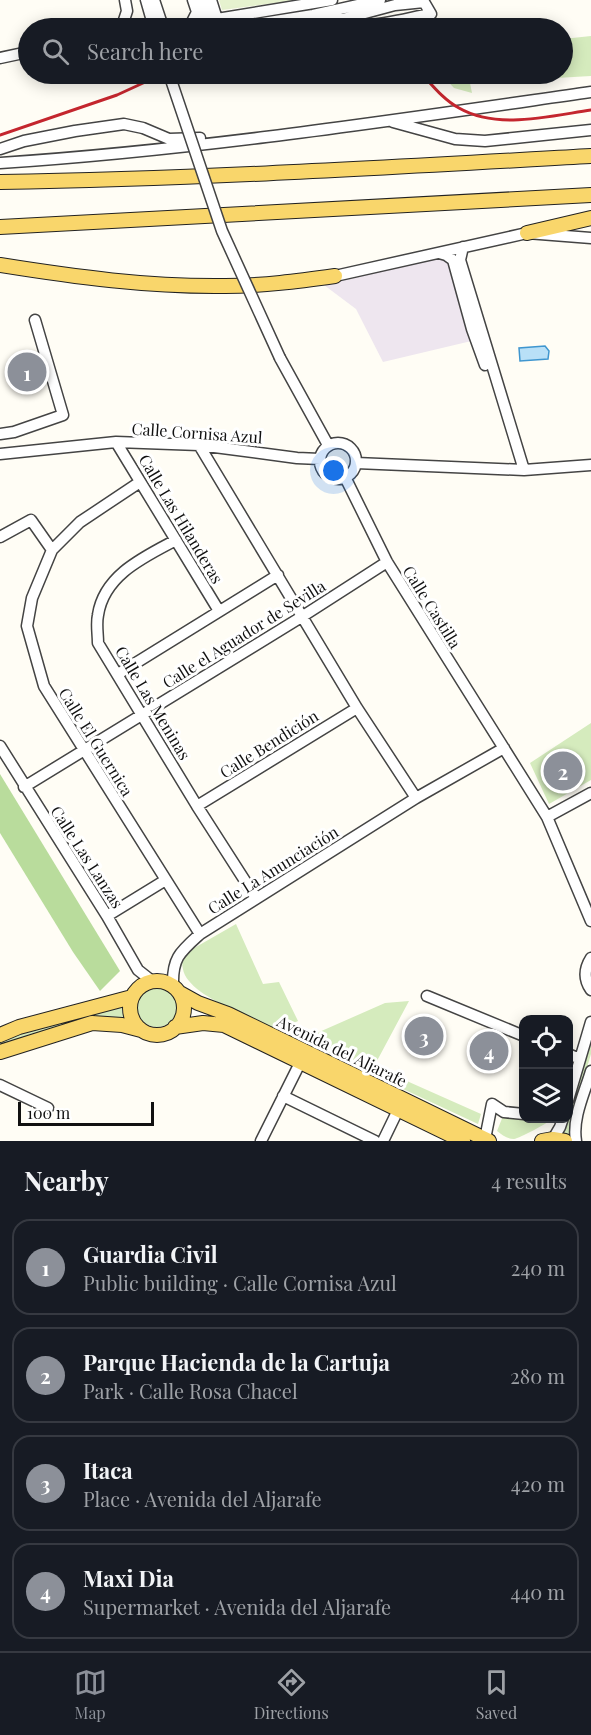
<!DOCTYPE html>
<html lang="en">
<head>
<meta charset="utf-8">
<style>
  :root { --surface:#171b24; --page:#242831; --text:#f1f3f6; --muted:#9ea1a6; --line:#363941; --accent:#8c9099 }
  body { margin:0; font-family:"Playfair Display",serif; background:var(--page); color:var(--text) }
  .controls { position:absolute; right:18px; bottom:18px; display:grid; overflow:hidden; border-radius:12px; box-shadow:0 3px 15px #0003 }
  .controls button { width:54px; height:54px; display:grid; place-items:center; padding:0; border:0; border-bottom:2px solid var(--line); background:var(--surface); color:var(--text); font:30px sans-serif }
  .scale { position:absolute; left:18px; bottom:15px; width:136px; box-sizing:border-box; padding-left:6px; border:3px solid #111; border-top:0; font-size:16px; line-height:21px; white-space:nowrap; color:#111; -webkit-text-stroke:4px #fff; paint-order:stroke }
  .you { position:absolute; left:334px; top:471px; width:21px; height:21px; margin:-15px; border:4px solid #fff; border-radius:50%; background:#1a73e8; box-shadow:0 0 0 9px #1a73e833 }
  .badge { display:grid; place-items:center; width:39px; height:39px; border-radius:50%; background:var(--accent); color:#fff; font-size:20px; font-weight:700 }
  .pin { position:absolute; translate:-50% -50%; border:3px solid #fff; box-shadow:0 2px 6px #0006 }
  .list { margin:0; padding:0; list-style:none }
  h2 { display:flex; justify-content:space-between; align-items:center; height:78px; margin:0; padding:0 24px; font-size:26px }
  h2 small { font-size:20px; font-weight:400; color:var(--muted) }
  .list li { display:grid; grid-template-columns:39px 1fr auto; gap:18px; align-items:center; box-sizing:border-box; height:96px; margin:0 12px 12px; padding:0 12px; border:2px solid var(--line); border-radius:18px }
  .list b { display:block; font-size:22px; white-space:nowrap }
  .list p { margin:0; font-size:20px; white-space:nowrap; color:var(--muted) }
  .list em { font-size:20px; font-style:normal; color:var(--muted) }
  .icon { flex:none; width:33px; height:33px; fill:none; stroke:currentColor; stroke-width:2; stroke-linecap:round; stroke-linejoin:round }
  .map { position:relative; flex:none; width:591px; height:1141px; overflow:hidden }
  .search { position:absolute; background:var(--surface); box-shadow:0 3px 15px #0003; left:18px; right:18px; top:18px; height:66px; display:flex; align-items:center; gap:15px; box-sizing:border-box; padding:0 21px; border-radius:33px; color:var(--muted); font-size:22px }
  .sheet { height:510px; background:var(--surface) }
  nav { display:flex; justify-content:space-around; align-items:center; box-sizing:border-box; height:84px; border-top:2px solid var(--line); background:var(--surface); font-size:16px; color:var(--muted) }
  nav a { display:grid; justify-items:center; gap:3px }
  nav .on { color:var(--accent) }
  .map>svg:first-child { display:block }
</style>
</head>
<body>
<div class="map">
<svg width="591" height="1141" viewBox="0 0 591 1141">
  <rect width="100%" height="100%" fill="#fffdf5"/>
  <path fill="#eee6ef" d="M456,249L484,338L383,362L356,309L316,279Z"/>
  <path fill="#d5ebbd" d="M591,36V76L470,83L472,93L454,88L441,74H562L563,39Z
    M591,723V780L549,804L530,763Z
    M236,924L263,984L279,982L298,1021L279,1030C255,1019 205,1001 189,981C182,973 182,965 182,955Z
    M137 1007a20 20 0 1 1 40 0a20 20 0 1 1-40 0Z
    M409,1001L371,1072L301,1040L385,1003Z
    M122,1003V1011L125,1021L0,1047V1040Z
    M591,1043V1054L570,1125V1136L561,1133L567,1124Z
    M391,1074L481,1114L478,1124L388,1082Z
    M503,1116L523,1120L552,1119C548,1123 520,1138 514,1139C507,1139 502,1135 497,1131Z"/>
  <path fill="#b9dc9c" d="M0,774L120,971L100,991L73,952L0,833Z"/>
  <path fill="#e6f2cf" d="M219,0H299L222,10Z"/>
  <path fill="#f1ede2" d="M327 461a11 11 0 1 1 22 0a11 11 0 1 1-22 0Z"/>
  <path fill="#b9e0f7" stroke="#3f96cf" stroke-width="1.5" d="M545,346L549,351L548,359L520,361L519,348Z"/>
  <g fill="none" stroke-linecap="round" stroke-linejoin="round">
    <defs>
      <path id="minor" d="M146,0L154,28
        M154,0L161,21L168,28
        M203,0L211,28
        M211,0L217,19
        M197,12L203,15L217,19L332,0
        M116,28L122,26L127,11L125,0
        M185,28L190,26L197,12L193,0
        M230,28L313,15L380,0
        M309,28L395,5L424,2L431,14C413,17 381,26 364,25C349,24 338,14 323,13
        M0,58L28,52
        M393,122L455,139L485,141L591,130
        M0,149L24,141L75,131L124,124L143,128L169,139L200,138
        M0,163C198,150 395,120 591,92
        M463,247L460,260L524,470
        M439,253L446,255L453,260L472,329L485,365
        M335,276L527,233L591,238
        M280,358L328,445
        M0,434L14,432L63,415L35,320
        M116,442L219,611
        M320 461a18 18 0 1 1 36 0a18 18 0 1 1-36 0Z
        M199,445L357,708L416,798
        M0,454L116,442L199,445L297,458L320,459
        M356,463L524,470L591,465
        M345,477L387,562L547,817L591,921
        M140,482L80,522L52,550L32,598L27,626L44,686L200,934
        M0,537L31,520L52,550
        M176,540C144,557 104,575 98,615C96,624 98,634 98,643L197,806L256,898
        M118,674L278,575
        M0,746L107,916L138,970L152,981
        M24,787L303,616L387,562
        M197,806L357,708
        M547,817L591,793
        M107,916L164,881
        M591,958C584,969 584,980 591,990
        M173,986C172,958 180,952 200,934L416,798L504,748
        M427,996L524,1036
        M568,1054L580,1059
        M0,1085L48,1108
        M283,1096L375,1141
        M568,1100L591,1022
        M485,1139L492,1104L504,1112L524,1114
        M553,1139L560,1127L563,1118
        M261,1141L300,1063
        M383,1141L398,1110
        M576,1141C572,1118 585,1092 591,1071"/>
      <path id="major" d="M0,182C197,179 394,167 591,156
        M0,227L591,195
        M527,233L591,218
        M0,265C75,277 149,287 225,286C262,286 299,281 335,276
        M130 1008a27 27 0 1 1 54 0a27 27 0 1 1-54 0Z
        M180,993L198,1003L228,1014L489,1141
        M175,1027L203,1023L224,1025L463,1141
        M0,1035L19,1027L132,997
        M0,1052L92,1023L122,1025L141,1030
        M542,1141L553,1139L565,1141"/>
    </defs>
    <use href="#minor" stroke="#444" stroke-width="13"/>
    <use href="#major" stroke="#222" stroke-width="16"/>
    <use href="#minor" stroke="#fff" stroke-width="10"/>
    <use href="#major" stroke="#f9d66b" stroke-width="14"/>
    <path stroke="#c4262e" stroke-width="3" d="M422,74C433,86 444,100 459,108C497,130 550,116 591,110
      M0,135L117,95L154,78L168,74"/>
    <defs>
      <path id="minor-bridge" d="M169,74L222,231L280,358"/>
    </defs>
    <use href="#minor-bridge" stroke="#444" stroke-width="13" stroke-linecap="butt"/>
    <use href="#minor-bridge" stroke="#fff" stroke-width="10"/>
  </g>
  <g text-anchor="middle" stroke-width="6" stroke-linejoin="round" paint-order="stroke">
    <g font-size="16" fill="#111" stroke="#fff">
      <text transform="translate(197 433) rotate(4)" y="6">Calle Cornisa Azul</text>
      <text transform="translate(181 519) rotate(59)" y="6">Calle Las Hilanderas</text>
      <text transform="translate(432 607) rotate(58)" y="6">Calle Castilla</text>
      <text transform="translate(244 634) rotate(-32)" y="6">Calle el Aguador de Sevilla</text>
      <text transform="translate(153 703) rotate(59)" y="6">Calle Las Meninas</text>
      <text transform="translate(96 742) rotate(58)" y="6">Calle El Guernica</text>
      <text transform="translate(269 744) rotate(-32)" y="6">Calle Bendición</text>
      <text transform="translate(87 857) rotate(57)" y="6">Calle Las Lanzas</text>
      <text transform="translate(273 870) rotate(-32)" y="6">Calle La Anunciación</text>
      <text transform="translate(342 1051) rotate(26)" y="6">Avenida del Aljarafe</text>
    </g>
  </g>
</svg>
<div class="controls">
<button><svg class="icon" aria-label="locate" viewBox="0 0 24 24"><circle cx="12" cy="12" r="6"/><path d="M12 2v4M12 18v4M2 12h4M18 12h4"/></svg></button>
<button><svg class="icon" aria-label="layers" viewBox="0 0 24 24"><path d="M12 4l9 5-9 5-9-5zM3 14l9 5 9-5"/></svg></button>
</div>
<div class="scale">100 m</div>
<div class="you"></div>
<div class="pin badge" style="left:27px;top:372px">1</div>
<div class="pin badge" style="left:563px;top:771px">2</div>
<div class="pin badge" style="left:424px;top:1036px">3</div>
<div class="pin badge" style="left:489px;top:1051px">4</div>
<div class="search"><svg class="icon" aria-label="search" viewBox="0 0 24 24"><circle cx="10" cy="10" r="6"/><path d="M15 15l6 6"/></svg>Search here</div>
</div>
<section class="sheet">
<h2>Nearby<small>4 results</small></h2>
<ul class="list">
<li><span class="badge">1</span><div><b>Guardia Civil</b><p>Public building · Calle Cornisa Azul</p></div><em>240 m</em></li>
<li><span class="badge">2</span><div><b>Parque Hacienda de la Cartuja</b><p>Park · Calle Rosa Chacel</p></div><em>280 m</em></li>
<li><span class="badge">3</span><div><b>Itaca</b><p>Place · Avenida del Aljarafe</p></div><em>420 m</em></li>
<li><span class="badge">4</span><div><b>Maxi Dia</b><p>Supermarket · Avenida del Aljarafe</p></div><em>440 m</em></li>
</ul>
</section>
<nav>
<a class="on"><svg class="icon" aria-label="map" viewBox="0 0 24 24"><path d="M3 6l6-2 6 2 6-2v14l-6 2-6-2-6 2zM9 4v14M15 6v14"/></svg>Map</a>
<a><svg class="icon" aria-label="directions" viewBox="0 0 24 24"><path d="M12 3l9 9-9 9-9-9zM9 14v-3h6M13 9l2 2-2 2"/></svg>Directions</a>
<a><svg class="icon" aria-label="saved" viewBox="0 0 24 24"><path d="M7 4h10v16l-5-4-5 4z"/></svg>Saved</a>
</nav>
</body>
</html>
